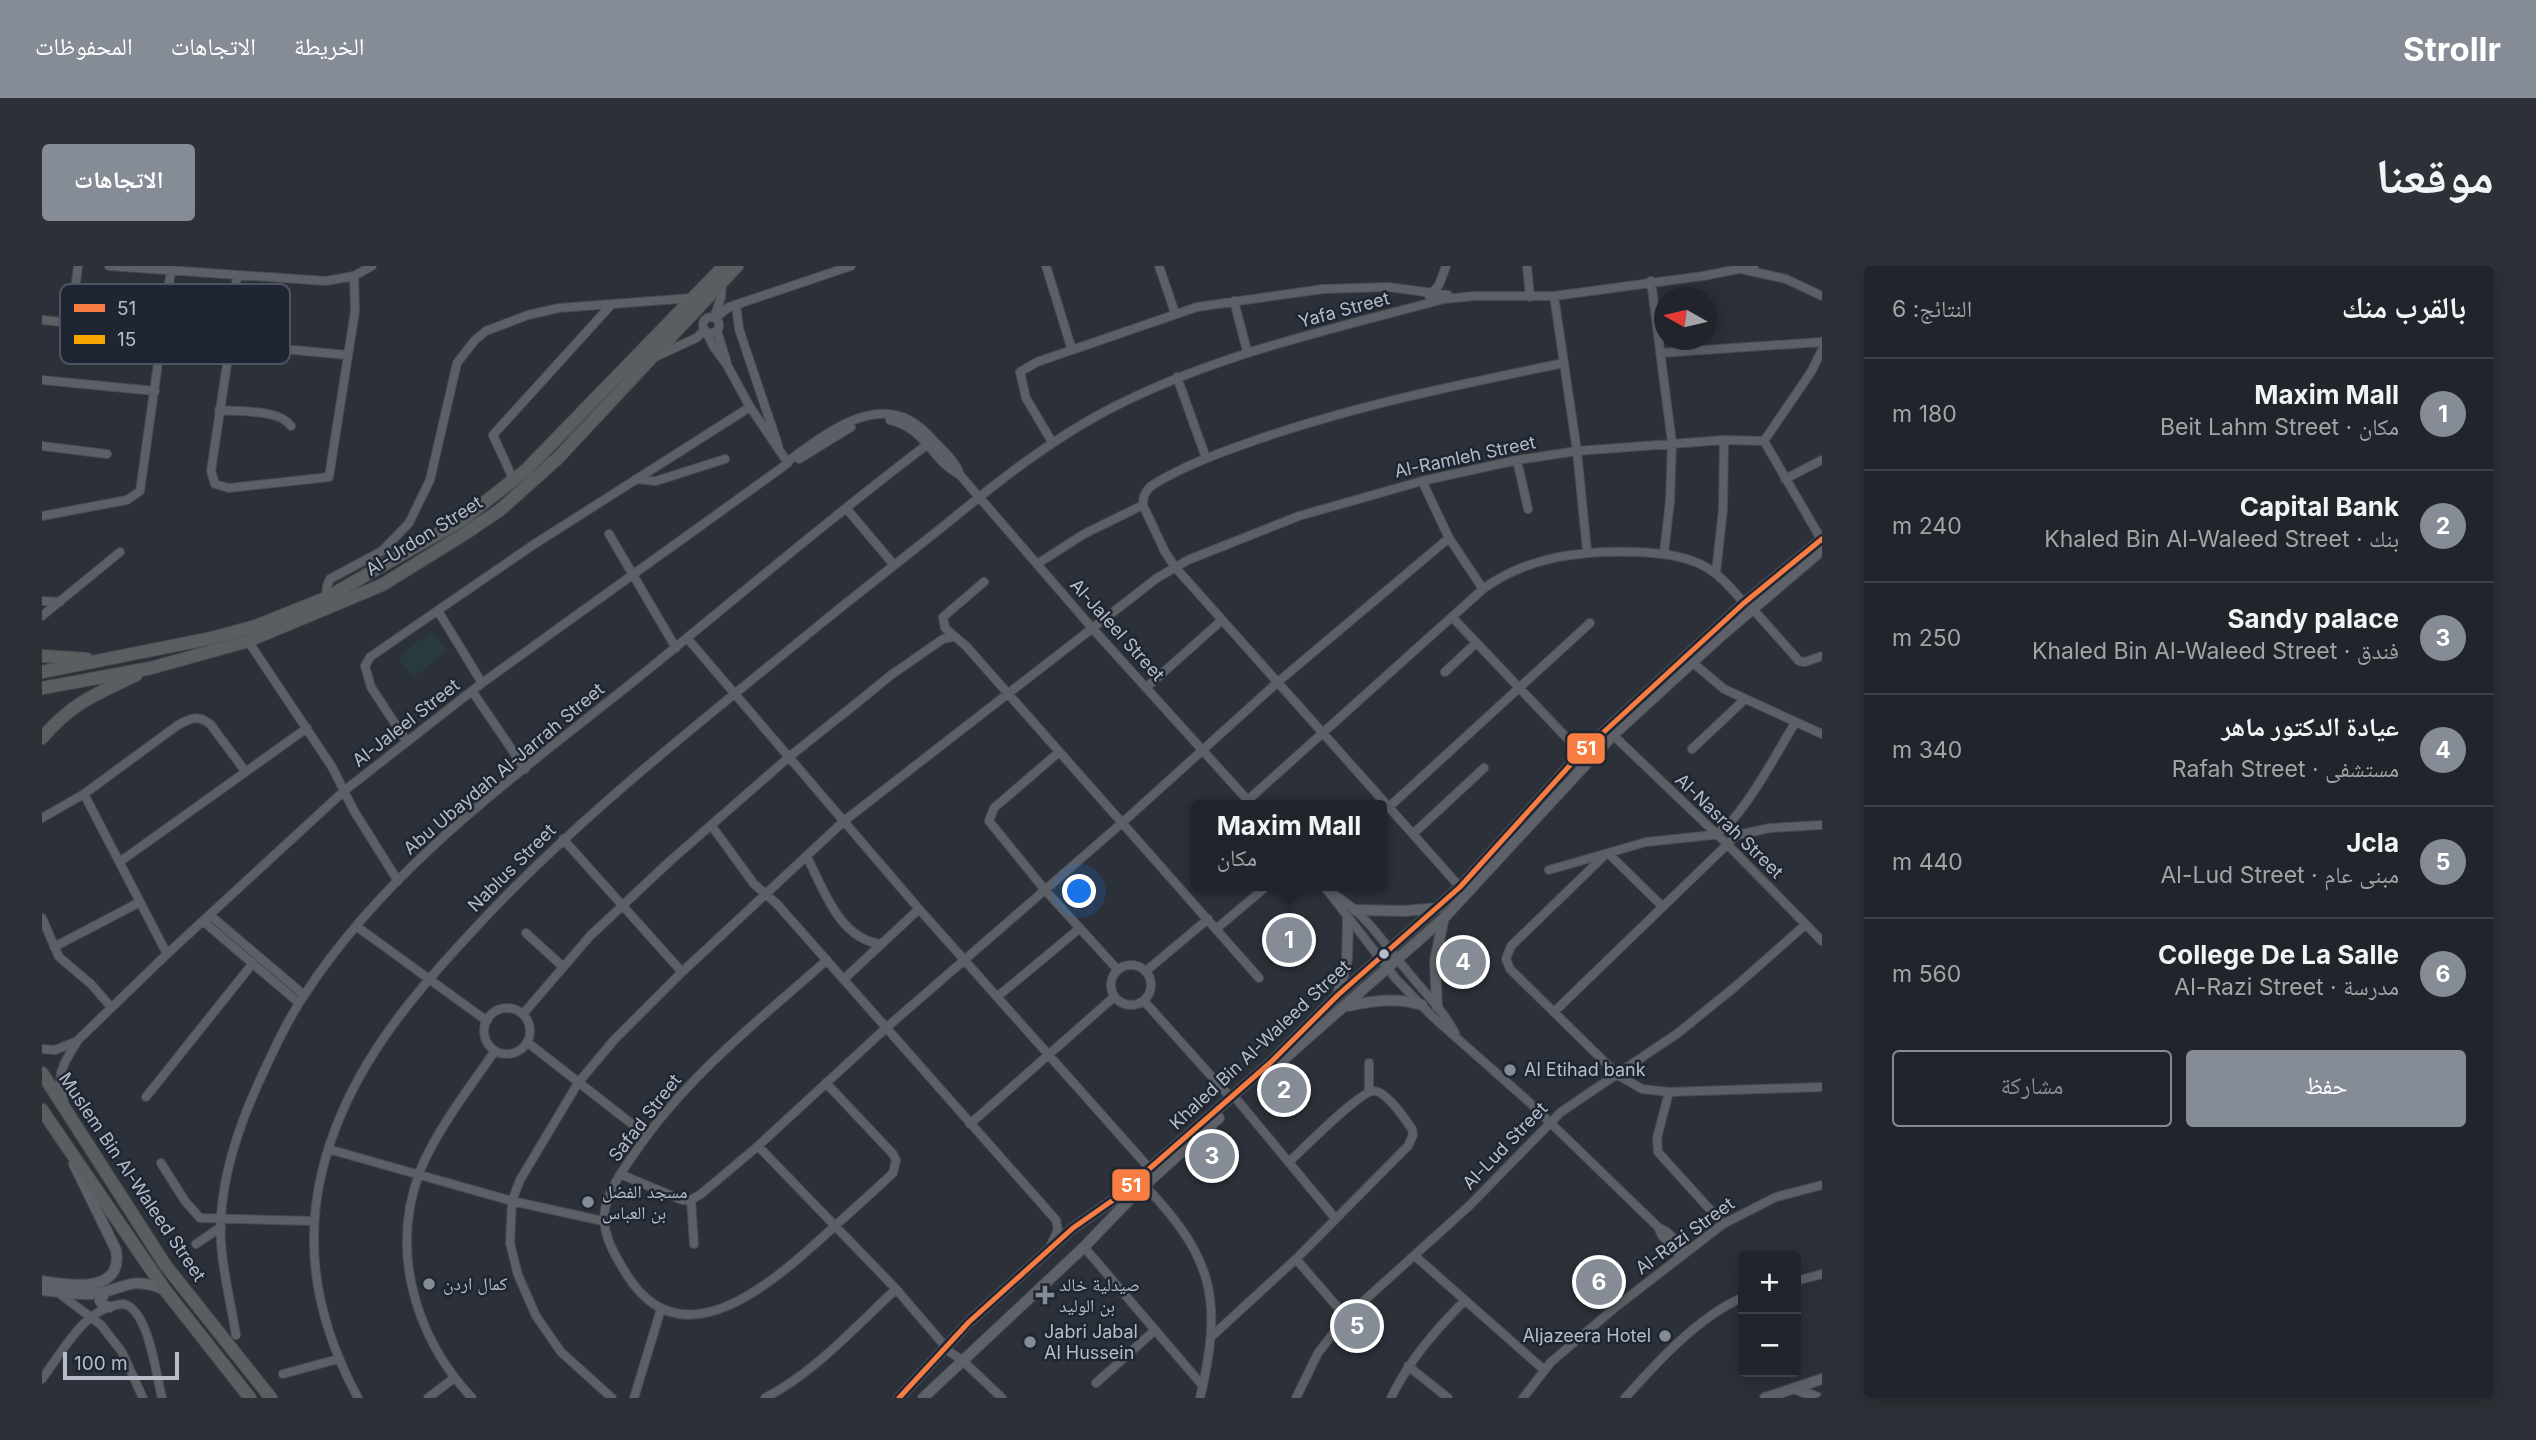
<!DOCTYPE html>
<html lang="ar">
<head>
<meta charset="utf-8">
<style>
  :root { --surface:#21242a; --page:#2d3036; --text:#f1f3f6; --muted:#a2a4a8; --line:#3e4147; --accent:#868c96 }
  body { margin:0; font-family:Inter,"Noto Naskh Arabic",sans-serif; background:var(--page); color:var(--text); direction:rtl }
  .controls { position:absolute; right:21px; bottom:21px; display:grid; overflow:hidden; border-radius:7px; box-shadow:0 4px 18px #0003 }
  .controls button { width:63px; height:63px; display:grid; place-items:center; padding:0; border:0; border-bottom:2px solid var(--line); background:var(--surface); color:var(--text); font:35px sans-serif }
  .compass { position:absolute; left:1612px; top:21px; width:63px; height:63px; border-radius:50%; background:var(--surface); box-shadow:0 4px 18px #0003; rotate:278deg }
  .scale { position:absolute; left:21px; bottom:18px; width:116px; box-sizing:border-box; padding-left:7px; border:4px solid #b7bdc8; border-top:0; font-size:19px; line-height:24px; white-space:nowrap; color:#b7bdc8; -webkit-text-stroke:5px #1f2633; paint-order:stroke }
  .you { position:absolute; left:1038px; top:626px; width:24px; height:24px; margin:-18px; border:5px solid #fff; border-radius:50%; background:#1a73e8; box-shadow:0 0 0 10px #1a73e833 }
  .badge { display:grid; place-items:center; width:46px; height:46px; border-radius:50%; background:var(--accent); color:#fff; font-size:23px; font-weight:700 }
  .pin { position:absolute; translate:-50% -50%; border:4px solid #fff; box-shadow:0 2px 7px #0006 }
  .popup { position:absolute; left:1149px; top:534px; width:196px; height:91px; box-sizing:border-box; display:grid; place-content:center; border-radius:7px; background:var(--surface); filter:drop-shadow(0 2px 5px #0005); font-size:23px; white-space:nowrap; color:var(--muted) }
  .popup b { font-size:26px; color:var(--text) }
  .popup::after { content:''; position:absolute; left:50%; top:100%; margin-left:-14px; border:14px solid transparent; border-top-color:var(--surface) }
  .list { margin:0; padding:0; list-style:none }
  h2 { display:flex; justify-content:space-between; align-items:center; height:91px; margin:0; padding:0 28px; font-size:30px }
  h2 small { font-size:23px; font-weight:400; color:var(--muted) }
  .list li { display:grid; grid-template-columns:46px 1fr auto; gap:21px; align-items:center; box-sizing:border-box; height:112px; padding:0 28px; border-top:2px solid var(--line) }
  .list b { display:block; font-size:26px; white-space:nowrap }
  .list p { margin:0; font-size:23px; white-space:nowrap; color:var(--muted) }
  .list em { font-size:23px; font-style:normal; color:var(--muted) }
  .actions { display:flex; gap:14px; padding:21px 28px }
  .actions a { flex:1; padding:16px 0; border:2px solid var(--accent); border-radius:7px; text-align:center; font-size:24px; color:var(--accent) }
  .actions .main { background:var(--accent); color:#fff }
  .map { position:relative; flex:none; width:1780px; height:1132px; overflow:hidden; direction:ltr; border-radius:7px }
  header { display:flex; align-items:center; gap:42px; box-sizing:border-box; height:98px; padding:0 35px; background:var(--accent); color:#fff }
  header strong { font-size:33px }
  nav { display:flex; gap:38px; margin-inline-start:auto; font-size:24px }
  .intro { display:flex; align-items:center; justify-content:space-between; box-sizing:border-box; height:168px; padding:0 42px }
  h1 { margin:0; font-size:49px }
  .button { padding:18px 32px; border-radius:7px; background:var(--accent); color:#fff; font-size:24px; font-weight:700 }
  main { display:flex; gap:42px; padding:0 42px }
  aside { flex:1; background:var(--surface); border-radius:7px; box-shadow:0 4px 18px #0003 }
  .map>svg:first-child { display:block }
</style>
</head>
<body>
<header>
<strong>Strollr</strong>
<nav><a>الخريطة</a><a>الاتجاهات</a><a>المحفوظات</a></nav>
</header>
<div class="intro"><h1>موقعنا</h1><a class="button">الاتجاهات</a></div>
<main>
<aside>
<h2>بالقرب منك<small>النتائج: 6</small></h2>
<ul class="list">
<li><span class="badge">1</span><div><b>Maxim Mall</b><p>مكان · Beit Lahm Street</p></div><em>180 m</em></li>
<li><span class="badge">2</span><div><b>Capital Bank</b><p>بنك · Khaled Bin Al-Waleed Street</p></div><em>240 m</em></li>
<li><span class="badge">3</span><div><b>Sandy palace</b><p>فندق · Khaled Bin Al-Waleed Street</p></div><em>250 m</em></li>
<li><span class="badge">4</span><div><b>عيادة الدكتور ماهر</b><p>مستشفى · Rafah Street</p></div><em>340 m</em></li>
<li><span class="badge">5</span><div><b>Jcla</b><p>مبنى عام · Al-Lud Street</p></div><em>440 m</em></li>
<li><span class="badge">6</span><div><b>College De La Salle</b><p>مدرسة · Al-Razi Street</p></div><em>560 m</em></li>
</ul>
<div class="actions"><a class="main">حفظ</a><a>مشاركة</a></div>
</aside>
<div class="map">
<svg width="1780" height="1132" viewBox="0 0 1780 1132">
  <rect width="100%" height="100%" fill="#2c3038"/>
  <path fill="#293a3d" d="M390,365L405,385L371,411L356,391Z"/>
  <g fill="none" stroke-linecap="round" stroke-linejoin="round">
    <defs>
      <path id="minor" d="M67,0L284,15L312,10L330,0
        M1004,0L1030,84
        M1117,0L1133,47
        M1485,0L1488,31
        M1703,4L1744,13L1780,30
        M195,9L188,78L169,205L173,218L187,222L287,211L313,45L312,10
        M1609,15L1630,177L1628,235L1622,287
        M1387,30L1397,19L1404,0
        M1512,30L1535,185L1545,285
        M1192,35L1205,85
        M694,39L697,63L736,179
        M661 59a8 8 0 1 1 16 0a8 8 0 1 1-16 0Z
        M672,52L679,31L680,17
        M673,52L687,41L809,0
        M0,54L120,66
        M29,56L36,0
        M664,65L671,80L685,99L708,141L746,197
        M675,65L685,97
        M188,78L305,89
        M1618,87L1780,76
        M613,91L654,72L663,64
        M1135,111L1164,192
        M0,114L113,125
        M177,144C198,146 237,143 249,160
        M848,154C884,162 890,195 918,209
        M1722,175L1769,106L1780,84
        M1010,176L984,132L978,106L995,96L1155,41L1281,23L1346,21L1406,29
        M0,180L65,188
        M757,193L809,161
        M1475,194L1486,243
        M594,213L614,215L683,193
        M1743,213L1780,194
        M472,215L451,169L569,39
        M1380,215L1407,272L1441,323
        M804,242L852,299
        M0,250L85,234L98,225L129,4
        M567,268L634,382
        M995,298L1042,268L1101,239
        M1674,307L1681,243L1682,174
        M942,316L901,351L903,362L924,380L1217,712
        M284,332L285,320L288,313L340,285L367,257L388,214L415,97L433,74L444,65L486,49L517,42L650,32
        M0,335L18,336
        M1710,342L1757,395L1763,396L1780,390
        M396,345L440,417
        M0,350L78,286
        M1411,352L1539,487
        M645,372L877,643L1108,903
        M206,375L290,501L312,545L356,615
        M1650,396L1682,423L1780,468
        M1403,406L1434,377
        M1105,421L1180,354
        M430,425L483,503
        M1571,469L1685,578L1780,675
        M365,476L329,421L323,400L328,391L491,279L708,141
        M1650,483L1702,434
        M1017,486L952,542L947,555L1003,624L1075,703
        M42,528L125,688
        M1206,534L1441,323C1486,290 1541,284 1595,286C1617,287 1638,289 1658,298C1677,307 1689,322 1702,337
        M1347,541L1548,357
        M0,552L42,528L136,459C149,452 157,448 169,459L203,505
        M669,559L712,618L735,638L1014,954L1016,964L1009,979
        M1371,568L1442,502
        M521,573L640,706
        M1567,588L1621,641
        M1562,590L1469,680L1464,693L1468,703L1576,809L1600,823L1627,826L1780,821
        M765,591C782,624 797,672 838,678
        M79,595L265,462
        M1507,604L1604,576L1671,569C1698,559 1736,484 1753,457
        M1282,620L1354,713L1391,751L1486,835L1616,961L1625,966L1645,985
        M1418,621L1133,301L1123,286L1101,239C1101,230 1103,226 1109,220C1142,199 1180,186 1217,173C1316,139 1419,118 1522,97
        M1291,628C1323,646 1343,679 1366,706C1382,726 1401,744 1413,767
        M169,650L262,729
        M0,652L17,691L49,718L69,741
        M162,656L257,737
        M314,660L445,755
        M1174,663L1225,620
        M484,667L520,700
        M12,681L98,636
        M1069 719a20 20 0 1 1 40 0a20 20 0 1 1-40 0Z
        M1104,705L1166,653
        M802,713L877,643
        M955,731L1038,662
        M1102,735L1189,832
        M442 765a23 23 0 1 1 46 0a23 23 0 1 1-46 0Z
        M1512,746L1695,569L1728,562L1780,559
        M481,748L548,670L628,595L747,491L816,436L849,409L901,373L910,371
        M485,776L604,869
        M0,783L13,784L33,776
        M784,817L851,888L854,894L851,907C829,928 806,948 784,968C733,1014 641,1099 585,1009C571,987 556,962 565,935C571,917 583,901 594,885C645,810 717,754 785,694
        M1327,826V797
        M1627,826L1615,872L1616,886L1681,958
        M104,831L211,697
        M1196,835L1293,952
        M22,837L18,819L19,807L23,796L36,774L125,688L302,525L440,417L742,200L745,196C776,173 826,132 867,154C877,159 885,167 892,175C902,185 914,196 918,209L1051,363L1210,539
        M928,858L1072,731
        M716,880L854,1023L908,1086L921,1095L960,1132
        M286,883L470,935L561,955
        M119,897L143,935L158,952L271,955
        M578,908L640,934H649L659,928L716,880L844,762L1081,556L1237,415L1407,272
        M1103,920C1172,992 1181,1035 1158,1132
        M649,934L652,978
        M1616,961L1620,970L1639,990
        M154,978L179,961
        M1042,981L1161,1120
        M1373,990L1501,1103
        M1254,993L1304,1051
        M1754,1015L1780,1008
        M18,1028L59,1059L80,1086L101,1132
        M194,1069C188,1031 176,989 179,950C182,904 197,860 216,818C230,788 244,756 263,728C346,600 475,509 592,415C690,336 785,254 886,178
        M1170,1070L1254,993L1366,880L1371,869L1370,863C1364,854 1344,825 1332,825C1319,824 1260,884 1247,896
        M1366,1100L1406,1132
        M241,1108L296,1093
        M0,1113C21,1085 43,1040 82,1038C107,1045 114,1109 120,1132
        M1054,1117L1112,1065
        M316,1132C268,1043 257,956 294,861C322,788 372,728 424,672C531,554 659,456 782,355C824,321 867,288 909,254C958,214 1006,176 1062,146C1169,89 1287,64 1402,33L1433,30H1512L1661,10L1712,0
        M386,1132L412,1112
        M430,1132C374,1072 348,987 377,908C391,869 429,819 453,785
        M570,1132L519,1086L494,1050L476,1009L468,977L470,935L478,914L536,817L572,774L640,706L802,555L1115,312L1146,294L1257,250L1380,215L1475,194L1535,185L1682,174L1722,175L1779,273
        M592,1132L619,1043
        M723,1132C773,1106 813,1061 854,1023
        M1254,1132L1276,1087L1304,1051L1427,940L1519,846L1636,767L1694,720L1763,659
        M1349,1132C1367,1094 1394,1064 1423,1034
        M1481,1132L1509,1096L1575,1040L1681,958L1734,931L1780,919
        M1583,1132C1616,1095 1655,1052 1701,1031"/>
      <path id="major" d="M1313,644L1362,645L1396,642
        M1296,729L1305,693L1306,653
        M1306,740C1330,735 1355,731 1380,739
        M1395,740L1393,695L1401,655
        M1233,801L1402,652L1571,469L1678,371L1780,284
        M0,1015C26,1019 82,1029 74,984L32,898
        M0,1024C16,1026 33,1029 49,1028C83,1025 86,1008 123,1024
        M63,1026L58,1035L61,1039L67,1041
        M1752,1122L1776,1132
        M857,1132L927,1056L1031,962L1074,932L1228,797L1296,729L1418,621L1539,487L1702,337L1780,273
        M881,1132L1042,981L1092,929L1177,852
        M1723,1132L1780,1113"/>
      <path id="highway" d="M0,390L45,393
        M0,406L170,372L214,360L284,332L420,254L484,204L682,0
        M0,422L109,402L206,375L340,319L424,267L458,244L516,192L695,0
        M0,472C31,436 53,429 94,409
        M0,807L124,1000L229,1132
        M0,844L123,1024L208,1132"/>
    </defs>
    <use href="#minor" stroke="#484b51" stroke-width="10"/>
    <use href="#major" stroke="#474b52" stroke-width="12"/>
    <use href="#highway" stroke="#494d53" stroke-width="14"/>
    <use href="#minor" stroke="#5c6066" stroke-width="8"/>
    <use href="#major" stroke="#5e6268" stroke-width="10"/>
    <use href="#highway" stroke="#5b5e60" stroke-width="12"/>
    <defs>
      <path id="bus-1" d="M857,1132L927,1056L1031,962L1074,932L1228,797L1296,729L1418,621L1539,487L1702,337L1780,273"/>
    </defs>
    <use href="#bus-1" stroke="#1f2633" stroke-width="10"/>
    <use href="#bus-1" stroke="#f77d43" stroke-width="5"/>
  </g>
  <circle fill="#b7bdc8" stroke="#1f2633" stroke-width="2.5" cx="1342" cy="688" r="6"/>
  <g fill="#868c96" stroke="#1f2633" stroke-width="2.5">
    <circle cx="1468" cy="804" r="7"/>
    <circle cx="546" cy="936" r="7"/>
    <circle cx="387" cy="1018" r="7"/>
    <path d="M999.5 1018.5h7v7h7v7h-7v7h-7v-7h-7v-7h7z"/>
    <circle cx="1623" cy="1070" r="7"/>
    <circle cx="988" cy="1076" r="7"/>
  </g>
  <g text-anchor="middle" stroke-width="5" stroke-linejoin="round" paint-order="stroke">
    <g font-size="18" fill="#b7bdc8" stroke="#1f2633">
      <text transform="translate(1302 44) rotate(-15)" y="6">Yafa Street</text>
      <text transform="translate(1423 191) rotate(-12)" y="6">Al-Ramleh Street</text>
      <text transform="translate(382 270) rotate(-32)" y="6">Al-Urdon Street</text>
      <text transform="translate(1075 364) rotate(48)" y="6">Al-Jaleel Street</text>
      <text transform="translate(364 457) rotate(-38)" y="6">Al-Jaleel Street</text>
      <text transform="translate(462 503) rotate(-40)" y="6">Abu Ubaydah Al-Jarrah Street</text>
      <text transform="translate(1687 560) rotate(44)" y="6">Al-Nasrah Street</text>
      <text transform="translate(470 602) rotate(-45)" y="6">Nablus Street</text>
      <text transform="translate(1218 779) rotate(-43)" y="6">Khaled Bin Al-Waleed Street</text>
      <text transform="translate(603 852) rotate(-52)" y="6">Safad Street</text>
      <text transform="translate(1463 880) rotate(-46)" y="6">Al-Lud Street</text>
      <text transform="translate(90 911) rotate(56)" y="6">Muslem Bin Al-Waleed Street</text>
      <text transform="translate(1643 970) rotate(-36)" y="6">Al-Razi Street</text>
    </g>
    <g font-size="18" fill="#b7bdc8" stroke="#1f2633" text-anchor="start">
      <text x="1482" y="810">Al Etihad bank</text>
      <text x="560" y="932">مسجد الفضل<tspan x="560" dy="21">بن العباس</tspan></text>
      <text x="401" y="1024">كمال اردن</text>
      <text x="1017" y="1025">صيدلية خالد<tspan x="1017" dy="21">بن الوليد</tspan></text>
      <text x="1002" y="1072">Jabri Jabal<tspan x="1002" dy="21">Al Hussein</tspan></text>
      <text x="1609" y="1076" text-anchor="end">Aljazeera Hotel</text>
    </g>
  </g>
  <rect x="18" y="18" width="230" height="80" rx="10" fill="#1f2633" stroke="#4d5360" stroke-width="2"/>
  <rect x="32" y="38" width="31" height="8" fill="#f77d43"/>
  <rect x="32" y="69" width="31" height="9" fill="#f7a600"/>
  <g font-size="19" fill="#b7bdc8">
    <text x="75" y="49">51</text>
    <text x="75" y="80">15</text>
  </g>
  <g stroke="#1f2633" stroke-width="2.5">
    <rect x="1524" y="466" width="40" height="33" rx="7" fill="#f77d43"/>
    <rect x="1069" y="902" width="40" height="34" rx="7" fill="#f77d43"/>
  </g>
  <g font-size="19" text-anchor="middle" font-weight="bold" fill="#fff">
    <text x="1544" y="489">51</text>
    <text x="1089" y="926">51</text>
  </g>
</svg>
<div class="controls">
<button>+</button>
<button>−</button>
</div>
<svg class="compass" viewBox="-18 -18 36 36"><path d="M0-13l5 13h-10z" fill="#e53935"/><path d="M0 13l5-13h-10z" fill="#a2a4a8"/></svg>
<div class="scale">100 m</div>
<div class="you"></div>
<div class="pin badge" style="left:1247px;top:674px">1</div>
<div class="popup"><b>Maxim Mall</b>مكان</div>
<div class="pin badge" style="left:1242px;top:824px">2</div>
<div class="pin badge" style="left:1170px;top:890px">3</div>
<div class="pin badge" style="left:1421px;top:696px">4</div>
<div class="pin badge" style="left:1315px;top:1060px">5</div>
<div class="pin badge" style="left:1557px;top:1016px">6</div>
</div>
</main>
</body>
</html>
